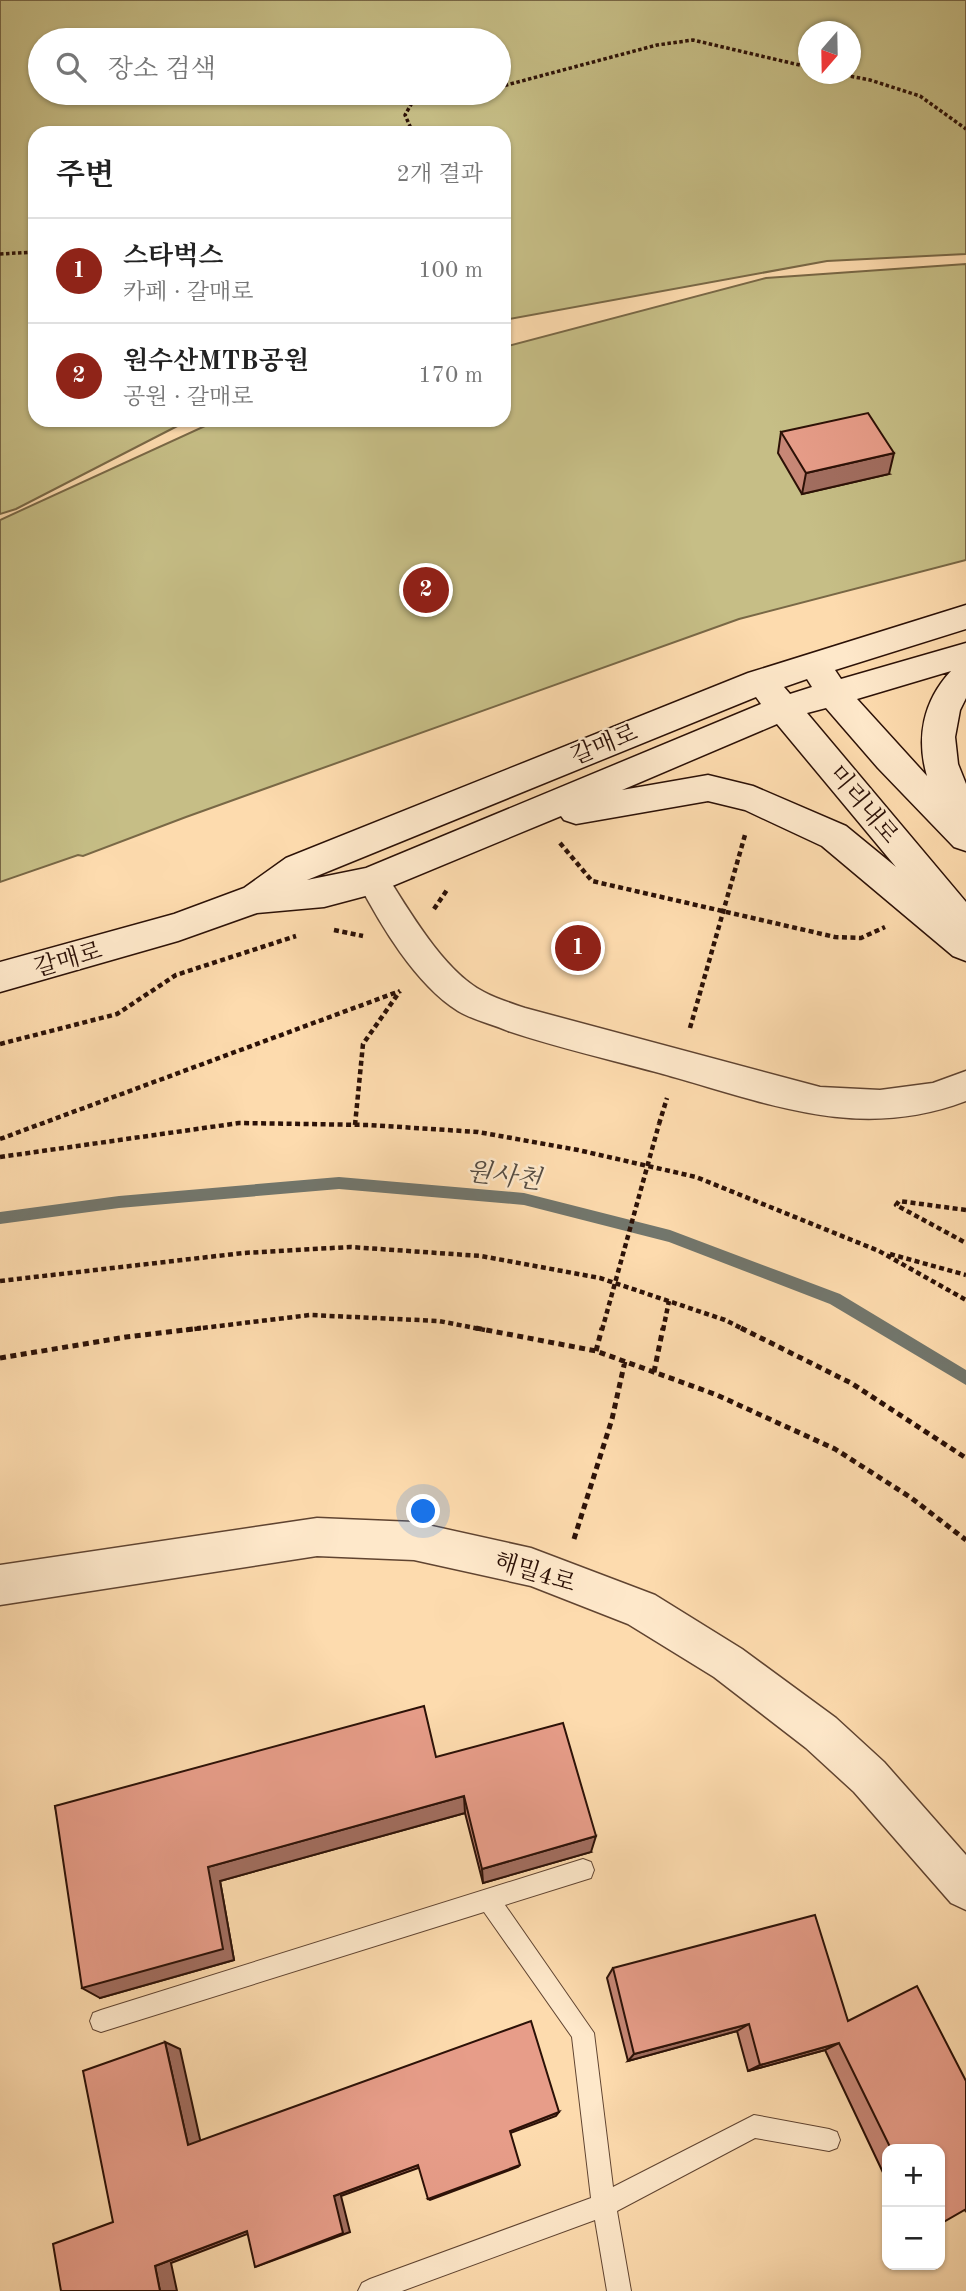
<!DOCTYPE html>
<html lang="ko">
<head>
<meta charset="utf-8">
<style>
  :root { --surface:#fff; --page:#f6f6f6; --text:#222; --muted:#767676; --line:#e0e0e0; --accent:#8f2418 }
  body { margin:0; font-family:"Old Standard TT","Noto Serif KR",serif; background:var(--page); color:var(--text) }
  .controls { position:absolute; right:21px; bottom:21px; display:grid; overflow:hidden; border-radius:14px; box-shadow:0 2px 5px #0004 }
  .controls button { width:63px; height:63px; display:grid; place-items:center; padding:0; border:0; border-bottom:2px solid var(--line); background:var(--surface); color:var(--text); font:35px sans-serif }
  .compass { position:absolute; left:798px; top:21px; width:63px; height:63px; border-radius:50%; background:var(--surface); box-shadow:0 2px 5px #0004; rotate:200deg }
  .you { position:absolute; left:424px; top:1512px; width:24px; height:24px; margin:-18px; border:5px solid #fff; border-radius:50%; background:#1a73e8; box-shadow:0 0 0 10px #1a73e833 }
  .badge { display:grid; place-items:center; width:46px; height:46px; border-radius:50%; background:var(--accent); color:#fff; font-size:23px; font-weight:700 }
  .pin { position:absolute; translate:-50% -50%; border:4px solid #fff; box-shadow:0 2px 7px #0006 }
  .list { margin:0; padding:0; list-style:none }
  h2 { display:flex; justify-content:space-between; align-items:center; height:91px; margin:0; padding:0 28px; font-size:30px }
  h2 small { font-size:23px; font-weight:400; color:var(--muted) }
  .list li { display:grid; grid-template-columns:46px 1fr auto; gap:21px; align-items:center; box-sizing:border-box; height:105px; padding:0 28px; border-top:2px solid var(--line) }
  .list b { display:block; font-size:26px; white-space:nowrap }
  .list p { margin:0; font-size:23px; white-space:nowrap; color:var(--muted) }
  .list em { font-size:23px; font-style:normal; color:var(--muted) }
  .icon { flex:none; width:38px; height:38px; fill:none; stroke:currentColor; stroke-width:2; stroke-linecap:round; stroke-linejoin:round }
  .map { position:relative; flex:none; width:966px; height:2291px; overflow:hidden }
  .search { position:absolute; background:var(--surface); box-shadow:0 2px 5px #0004; left:28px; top:28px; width:483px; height:77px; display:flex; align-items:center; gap:18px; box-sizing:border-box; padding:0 24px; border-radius:38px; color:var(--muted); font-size:26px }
  .panel { position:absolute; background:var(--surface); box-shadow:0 2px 5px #0004; left:28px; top:126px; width:483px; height:301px; border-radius:21px }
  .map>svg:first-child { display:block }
</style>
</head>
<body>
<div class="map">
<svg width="966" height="2291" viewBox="0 0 966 2291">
  <rect width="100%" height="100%" fill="#fddbae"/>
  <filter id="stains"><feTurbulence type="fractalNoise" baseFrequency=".00286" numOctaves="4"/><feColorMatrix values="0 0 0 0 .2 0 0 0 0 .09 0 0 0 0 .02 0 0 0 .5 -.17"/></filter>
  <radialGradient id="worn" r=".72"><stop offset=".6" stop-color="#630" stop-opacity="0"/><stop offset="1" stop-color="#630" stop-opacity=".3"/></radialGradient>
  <path fill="#c6be86" stroke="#796846" stroke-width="2" fill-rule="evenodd" d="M0,0H966V254L827,261L504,320V133H35V420H189L16,509L0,514ZM808,32H850V74H808ZM40,40H499V93H40Z
    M966,264V560L739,619L186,817L83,856L78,855L0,882V520L218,420H504V347L766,278Z"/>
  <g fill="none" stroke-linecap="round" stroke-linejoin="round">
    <path fill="#72766c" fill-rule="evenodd" d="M339,1177L524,1193L670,1230L840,1294L966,1370V1385L830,1304L669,1242L524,1205L339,1189L119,1208L0,1224V1212L119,1196Z"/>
    <defs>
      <path id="lane" d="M583,1859L591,1862L594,1870L591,1878L505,1905L594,2033L613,2187L754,2115L829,2129L837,2132L840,2140L837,2148L829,2151L755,2138L617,2211L631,2291H607L595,2220L402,2291H358L362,2283L370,2279L591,2198L572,2037L484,1912L101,2032L93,2029L90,2021L93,2013L101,2010Z"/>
      <path id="street" d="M373,867L384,871C408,909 444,972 484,992C497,999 511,1003 525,1008L820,1087L880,1090L933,1083L966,1071V1101C858,1142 768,1103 663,1074C612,1060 559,1048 508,1031C492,1024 473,1020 458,1011C415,984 380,924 357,880L362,871Z
        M317,1518L414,1522L531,1548L655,1595L742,1649L836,1718L884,1762L966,1855V1910L951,1903L854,1792L806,1748L714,1677L628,1624L531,1586L414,1560L317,1556L0,1605V1565Z"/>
      <path id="secondary" d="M966,605V629L835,670L841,679L966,643V698L960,710L955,737L958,764L966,784V851L954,847L878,768L826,708L807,713L966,902V961L953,956L822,846L745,810L708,801L576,824L564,820L561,816L373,894L324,907L257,913L178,941L0,992V962L174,914L244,888L286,858L748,673ZM951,671C923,701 916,738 927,776L857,699ZM807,679L812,687L790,694L784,687ZM756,697L761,704L366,868L307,880ZM777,724L896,867L846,826L753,786L708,775L622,790Z"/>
    </defs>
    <use href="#lane" stroke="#604431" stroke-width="2"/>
    <use href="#street" stroke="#604431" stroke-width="3"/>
    <use href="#secondary" stroke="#2c1107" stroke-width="3"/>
    <path stroke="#2c1107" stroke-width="3.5" stroke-dasharray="3.5 2.5" stroke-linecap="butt" d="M839,74L870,80L920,96L966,129
      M499,87L657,45L693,40L808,67
      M413,133L405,115L413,101L422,93
      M0,254L35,252"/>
    <path stroke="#2c1107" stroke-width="4.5" stroke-dasharray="5 3.5" stroke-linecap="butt" d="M560,843L592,881L835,937L861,938L885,927
      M434,909L447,890
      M334,930L363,936
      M690,1028L745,835
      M0,1044L117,1014L176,975L296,936
      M659,1124L667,1098
      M355,1125L363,1044L400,991
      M0,1139L400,991
      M0,1157L239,1123L369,1125L478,1132L578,1150L696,1177L879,1251L966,1300
      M966,1210L899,1201L896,1205L966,1243
      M890,1254L966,1275
      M0,1281L243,1253L350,1247L481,1256L600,1278L725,1320L745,1330
      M186,1330L310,1315L439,1321L485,1330
      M663,1330L669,1301"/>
    <path stroke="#2c1107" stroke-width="5" stroke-dasharray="6 4.5" stroke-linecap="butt" d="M476,1328L596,1351L717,1395L835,1449L910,1497L966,1540
      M741,1328L851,1383L966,1458
      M0,1358L126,1337L201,1328
      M654,1372L663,1328
      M574,1539L612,1419L625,1361"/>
    <use href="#lane" fill="#fee8ca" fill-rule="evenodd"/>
    <use href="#street" fill="#fee8ca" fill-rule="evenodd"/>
    <use href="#secondary" fill="#fee8ca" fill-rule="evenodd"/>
    <path stroke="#2c1107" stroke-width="4.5" stroke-dasharray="5 3.5" stroke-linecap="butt" d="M602,1330L659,1124"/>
    <path stroke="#2c1107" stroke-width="5" stroke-dasharray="6 4.5" stroke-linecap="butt" d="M596,1351L602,1328"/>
  </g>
  <path fill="#c78776" stroke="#2c1107" stroke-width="2" d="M781,432L889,474L802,494L778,453Z
    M436,1757L591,1852L483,1883L465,1813L220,1881L234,1960L100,1998L55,1806Z
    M613,1968L848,2021L966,2081V2212L940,2149H887V2181L825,2050L748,2071L737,2031L628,2061L607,1978Z"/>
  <path fill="#a26e60" stroke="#2c1107" stroke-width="2" d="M894,453L889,474L802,494L806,473Z
    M464,1796L465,1813L220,1881L234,1960L100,1998L82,1988L208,1867Z
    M596,1836L591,1852L483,1883L482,1869Z
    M749,2024L737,2031L628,2061L634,2054Z
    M165,2042L180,2049L202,2148L188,2145Z
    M839,2043L825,2050L748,2071L760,2065Z
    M559,2112L556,2116L508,2134L510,2131Z
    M418,2165L421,2167L341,2196L350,2232L266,2263L255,2267L334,2196Z
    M520,2165L518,2167L430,2200L428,2199Z
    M258,2230L171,2263L177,2291H160L155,2266L247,2231Z"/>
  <path fill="#e79d89" stroke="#2c1107" stroke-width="2" d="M868,413L894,453L806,473L781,432Z
    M424,1706L436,1757L563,1723L596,1836L482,1869L464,1796L208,1867L223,1949L82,1988L55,1806Z
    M815,1915L848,2021L917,1986L966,2081V2209L940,2224V2149H891L839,2043L760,2065L749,2024L634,2054L613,1968Z
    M531,2021L559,2112L510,2131L520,2165L428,2199L418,2165L334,2196L343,2233L255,2267L247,2231L155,2266L160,2291H61L53,2244L113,2222L83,2071L165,2042L188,2145Z"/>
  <g text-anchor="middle" stroke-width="5" stroke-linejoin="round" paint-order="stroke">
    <g font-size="24" fill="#2c1107" stroke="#fee8ca">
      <text transform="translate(604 744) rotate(-22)" y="8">갈매로</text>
      <text transform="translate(864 804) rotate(50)" y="8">미리내로</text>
      <text transform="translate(68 959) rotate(-16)" y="8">갈매로</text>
      <text transform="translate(535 1572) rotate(17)" y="8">해밀4로</text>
    </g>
    <g font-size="26" font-style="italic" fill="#554c42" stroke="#fee8ca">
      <text transform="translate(504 1175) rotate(7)" y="9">원사천</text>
    </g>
  </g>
  <rect width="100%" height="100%" filter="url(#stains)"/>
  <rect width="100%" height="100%" fill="url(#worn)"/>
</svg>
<div class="controls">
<button>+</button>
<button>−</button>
</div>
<svg class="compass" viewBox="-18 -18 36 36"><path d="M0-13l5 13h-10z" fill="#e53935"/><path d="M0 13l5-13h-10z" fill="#767676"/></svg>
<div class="you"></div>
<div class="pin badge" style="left:578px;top:948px">1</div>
<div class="pin badge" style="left:426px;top:590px">2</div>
<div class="search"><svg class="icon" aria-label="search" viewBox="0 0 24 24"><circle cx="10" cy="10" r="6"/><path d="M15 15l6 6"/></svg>장소 검색</div>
<section class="panel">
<h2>주변<small>2개 결과</small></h2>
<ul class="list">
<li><span class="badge">1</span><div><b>스타벅스</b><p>카페 · 갈매로</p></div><em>100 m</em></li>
<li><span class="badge">2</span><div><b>원수산MTB공원</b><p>공원 · 갈매로</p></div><em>170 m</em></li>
</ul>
</section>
</div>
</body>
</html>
